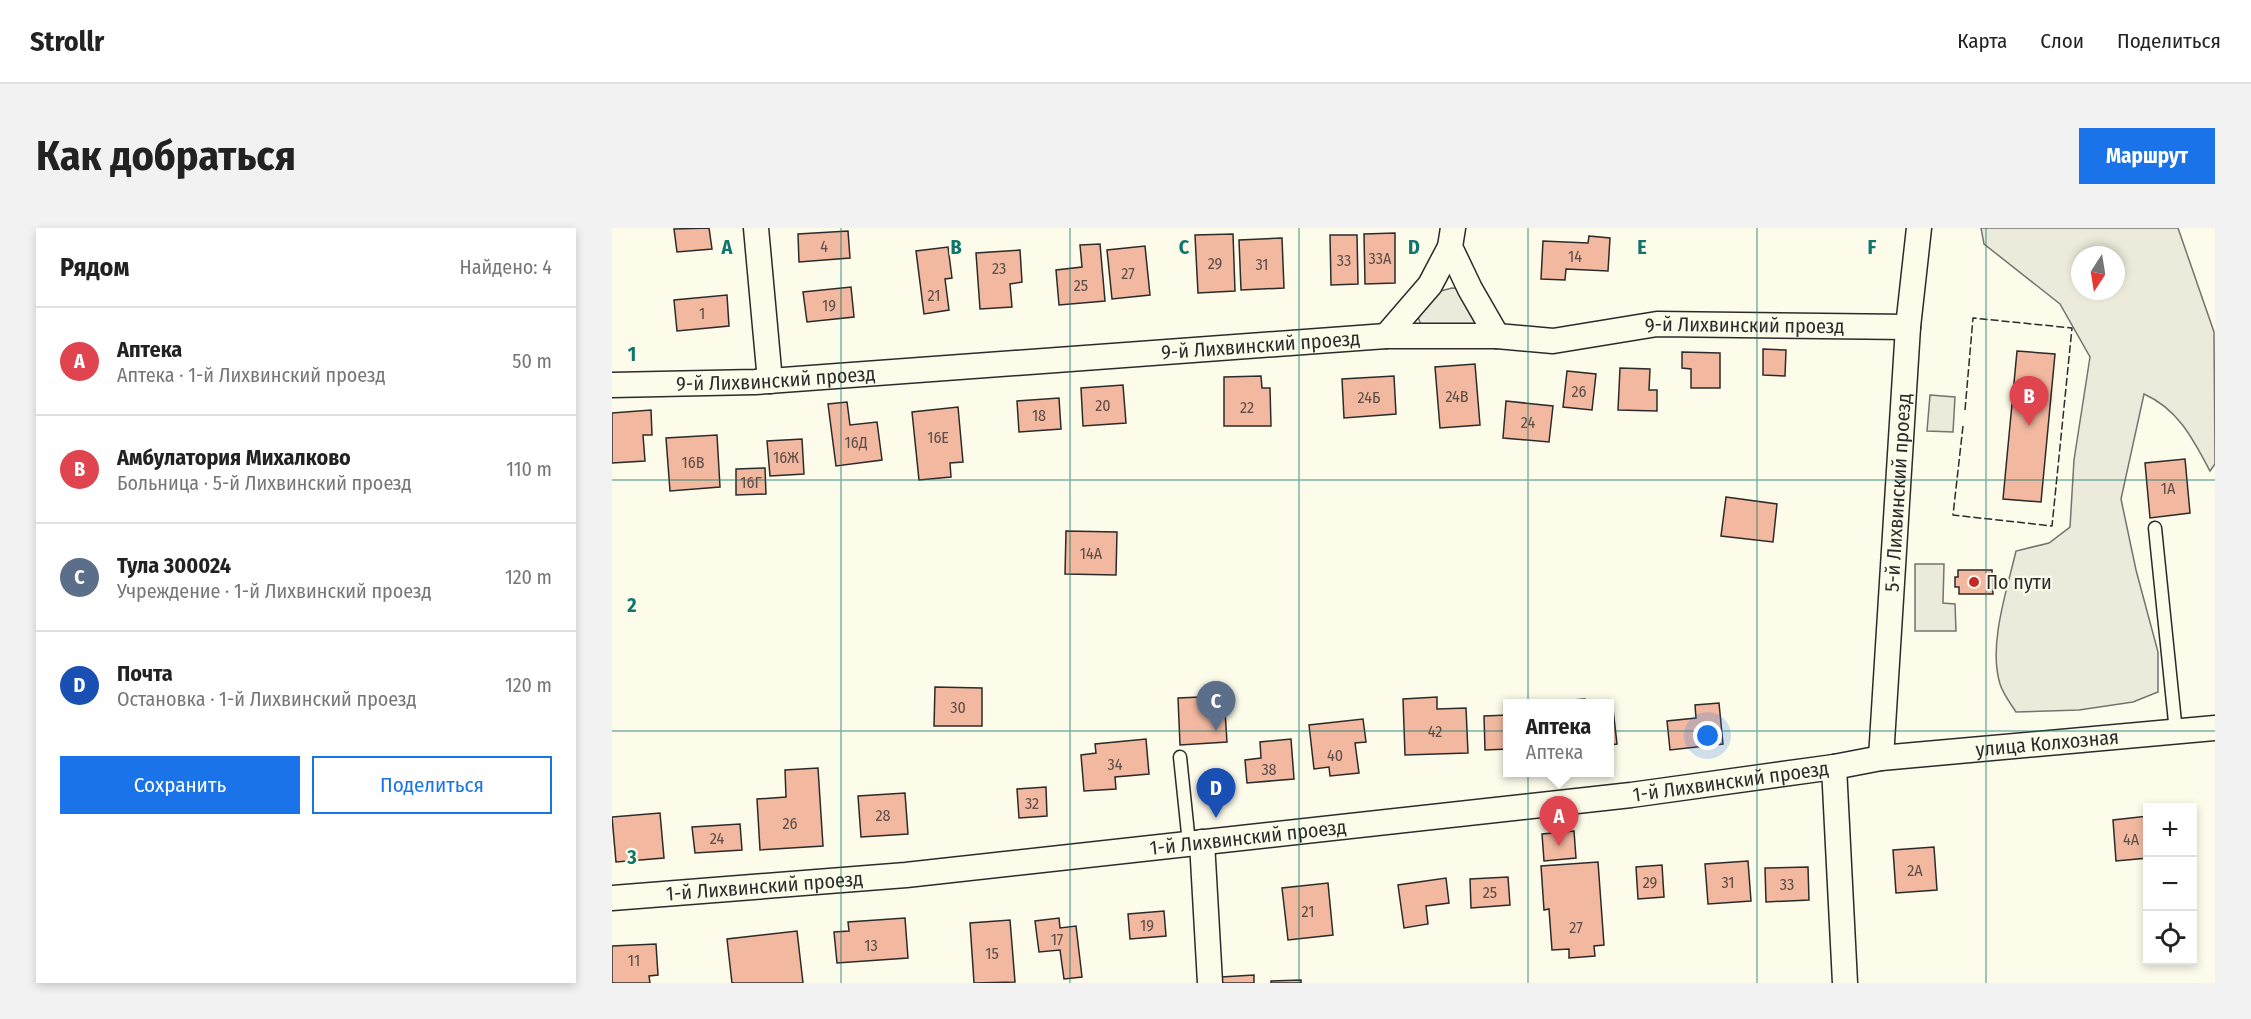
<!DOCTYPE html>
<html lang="ru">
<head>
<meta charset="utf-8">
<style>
  :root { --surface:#fff; --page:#f2f2f2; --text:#222; --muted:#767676; --line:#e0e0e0; --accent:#1a73e8 }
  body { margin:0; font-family:"Fira Sans Condensed",sans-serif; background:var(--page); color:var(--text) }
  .controls { position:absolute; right:18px; bottom:18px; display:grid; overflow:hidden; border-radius:0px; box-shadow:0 3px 9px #0003 }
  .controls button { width:54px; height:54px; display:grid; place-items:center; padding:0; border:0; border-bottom:2px solid var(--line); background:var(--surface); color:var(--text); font:30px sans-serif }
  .compass { position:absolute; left:1459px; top:18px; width:54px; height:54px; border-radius:50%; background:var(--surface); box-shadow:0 3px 9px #0003; rotate:192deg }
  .you { position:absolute; left:1096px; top:508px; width:21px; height:21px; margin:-15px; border:4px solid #fff; border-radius:50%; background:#1a73e8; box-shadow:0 0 0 9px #1a73e833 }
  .badge { display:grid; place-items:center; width:39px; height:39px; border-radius:50%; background:var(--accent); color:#fff; font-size:20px; font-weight:700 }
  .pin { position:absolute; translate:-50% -50px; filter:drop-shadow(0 2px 3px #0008) }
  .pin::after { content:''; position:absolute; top:32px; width:21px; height:18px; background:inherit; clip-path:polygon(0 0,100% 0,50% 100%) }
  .popup { position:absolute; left:891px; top:471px; width:111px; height:78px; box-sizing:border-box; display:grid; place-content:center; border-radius:0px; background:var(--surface); filter:drop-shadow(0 2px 4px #0005); font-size:20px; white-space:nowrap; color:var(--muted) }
  .popup b { font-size:22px; color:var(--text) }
  .popup::after { content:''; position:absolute; left:50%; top:100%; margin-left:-12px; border:12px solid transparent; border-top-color:var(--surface) }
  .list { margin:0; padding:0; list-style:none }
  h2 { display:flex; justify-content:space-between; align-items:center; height:78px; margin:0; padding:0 24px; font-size:26px }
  h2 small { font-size:20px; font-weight:400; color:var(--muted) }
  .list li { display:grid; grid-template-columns:39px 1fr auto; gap:18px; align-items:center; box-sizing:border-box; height:108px; padding:0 24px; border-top:2px solid var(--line) }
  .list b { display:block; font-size:22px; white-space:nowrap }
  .list p { margin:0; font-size:20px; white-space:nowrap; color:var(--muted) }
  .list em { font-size:20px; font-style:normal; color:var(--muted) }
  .actions { display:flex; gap:12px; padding:18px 24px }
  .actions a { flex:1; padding:14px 0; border:2px solid var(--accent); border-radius:0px; text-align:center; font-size:21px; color:var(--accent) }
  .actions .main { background:var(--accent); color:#fff }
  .icon { flex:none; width:33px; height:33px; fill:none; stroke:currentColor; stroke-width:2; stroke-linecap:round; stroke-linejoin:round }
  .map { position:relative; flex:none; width:1603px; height:755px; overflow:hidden; border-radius:0px }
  header { display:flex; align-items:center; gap:36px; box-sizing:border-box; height:84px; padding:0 30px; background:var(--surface); border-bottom:2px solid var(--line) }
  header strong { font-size:28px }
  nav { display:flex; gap:33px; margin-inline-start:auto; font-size:21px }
  .intro { display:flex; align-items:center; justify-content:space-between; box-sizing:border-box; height:144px; padding:0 36px }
  h1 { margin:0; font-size:42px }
  .button { padding:15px 27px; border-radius:0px; background:var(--accent); color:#fff; font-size:21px; font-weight:700 }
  main { display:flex; gap:36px; padding:0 36px }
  aside { flex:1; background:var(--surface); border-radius:0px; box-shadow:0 3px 9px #0003 }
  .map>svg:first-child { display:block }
</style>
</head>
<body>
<header>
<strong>Strollr</strong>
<nav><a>Карта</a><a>Слои</a><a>Поделиться</a></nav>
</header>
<div class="intro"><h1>Как добраться</h1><a class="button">Маршрут</a></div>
<main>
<aside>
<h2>Рядом<small>Найдено: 4</small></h2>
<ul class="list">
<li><span class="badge" style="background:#e0444e">A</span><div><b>Аптека</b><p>Аптека · 1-й Лихвинский проезд</p></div><em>50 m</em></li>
<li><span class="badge" style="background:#e0444e">B</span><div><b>Амбулатория Михалково</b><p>Больница · 5-й Лихвинский проезд</p></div><em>110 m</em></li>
<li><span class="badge" style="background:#5c6f8a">C</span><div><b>Тула 300024</b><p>Учреждение · 1-й Лихвинский проезд</p></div><em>120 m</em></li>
<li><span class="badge" style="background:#1a4fb4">D</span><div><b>Почта</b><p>Остановка · 1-й Лихвинский проезд</p></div><em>120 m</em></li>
</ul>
<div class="actions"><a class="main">Сохранить</a><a>Поделиться</a></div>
</aside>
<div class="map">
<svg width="1603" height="755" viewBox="0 0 1603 755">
  <rect width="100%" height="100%" fill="#fdfbea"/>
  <path fill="#ecebdb" stroke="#74746e" stroke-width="1.5" fill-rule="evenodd" d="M1369,0H1566L1602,104L1603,236L1598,243C1581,211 1566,181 1532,166L1509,271L1524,342L1546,424V464L1521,474L1467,482L1404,484C1399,476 1391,466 1388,456C1376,417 1395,362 1404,323L1437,315L1458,299L1462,232L1478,129L1448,76L1372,16ZM1468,27H1504V63H1468Z
    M840,60L848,61L866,94L864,97H809L806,89L821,65Z"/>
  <path fill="#eceadb" stroke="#74746e" stroke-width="1.5" d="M1318,167L1343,169L1341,204L1315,203Z
    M1303,336H1332L1331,375L1343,376L1344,403H1303Z"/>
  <path fill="#f2b8a0" stroke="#2b2b2b" stroke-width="1.5" d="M97,0L100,21L65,24L62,1Z
    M236,3L238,30L187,34L186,6Z
    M783,5V55L753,56L752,6Z
    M621,6L623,63L586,65L583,7Z
    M718,7H745L746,56L719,57Z
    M977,8L998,10L996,43L954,41L953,52L929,51L931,13L976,15Z
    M670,10L672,60L629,62L627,12Z
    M488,16L493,73L447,77L444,42L470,39L468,17Z
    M533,18L538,67L500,71L495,22Z
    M336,19L340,50L333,51L337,82L312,86L304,23Z
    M408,22L410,54L398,56L400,79L368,81L364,25Z
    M239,59L242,89L195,94L191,64Z
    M115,67L117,98L65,103L62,72Z
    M1151,121L1174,122L1173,148L1151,147Z
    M1405,123L1443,126L1429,274L1391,271Z
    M1070,124L1108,125V160H1079V141L1070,140Z
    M863,136L868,197L828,200L823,139Z
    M1008,140L1038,141L1037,162H1045V183L1006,182Z
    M955,143L984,146L980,182L951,179Z
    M649,148L650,160H658L659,198H612V149Z
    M782,148L784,186L732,190L730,151Z
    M511,157L514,195L471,198L469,160Z
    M447,170L449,201L407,204L405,173Z
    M894,173L941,178L937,214L891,210Z
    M235,174L238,197L265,194L270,232L224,238L216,176Z
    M346,179L351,234L338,235L339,249L307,252L300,184Z
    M39,182L40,207H31L33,233L0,235V185Z
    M105,207L108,259L58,263L54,210Z
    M190,211L192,246L158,248L155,213Z
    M1573,231L1578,285L1538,290L1533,235Z
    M153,240L154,266L124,267V241Z
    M1114,269L1165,276L1161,314L1109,308Z
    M454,303L505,304L504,347L453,346Z
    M1346,342H1380L1381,366H1347V359H1343V349H1346Z
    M323,459L370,460V498H322Z
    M612,468L615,514L568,517L566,470Z
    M825,469V481L854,480L856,525L793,527L791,471Z
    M973,471L974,475L1000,472L1005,516L998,517V476H961V472Z
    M1107,475L1111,516L1058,522L1055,493L1084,490L1083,477Z
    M896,487V521L873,522L872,488Z
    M751,491L754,514L743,515L747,545L718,548L717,539L702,541L697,497Z
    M534,511L537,546L503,549L504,561L472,563L469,527L484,525L483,516Z
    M679,511L682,551L635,555L633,532L649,530L648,514Z
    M206,540L211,618L148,622L145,571L174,569L173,542Z
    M434,559L435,588L407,590L405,561Z
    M293,565L296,606L249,609L246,568Z
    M48,585L52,630L4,634L0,589Z
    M1536,588V630L1504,633L1501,592Z
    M128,596L130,622L83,625L80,599Z
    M962,603L964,630L932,633L930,606Z
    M1322,619L1325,662L1284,665L1281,622Z
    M1136,633L1139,673L1096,676L1093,636Z
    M986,634L992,717L982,718L983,728L957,730V721L940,722L937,681L932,682L929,638Z
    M1050,637L1052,669L1026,671L1024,639Z
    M1196,639L1197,672L1154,674L1153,640Z
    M896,649L898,677L859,680L858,651Z
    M834,650L837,675L814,678L816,696L792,700L786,657Z
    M716,655L721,707L676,712L670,660Z
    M552,683L554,708L518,711L516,686Z
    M293,690L296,730L225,735L222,704L237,703L236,694Z
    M447,690L448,700L464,698L470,749L452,751L448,722L427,724L423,693Z
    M398,692L403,754L362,755L358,695Z
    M185,703L191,755H120L115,711Z
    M44,716L46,747L37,748L38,755H0V718Z
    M642,747V755H610L609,749Z
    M689,752V755H659V753Z"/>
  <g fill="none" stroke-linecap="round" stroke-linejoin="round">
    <defs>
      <path id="lane" d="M1543,300L1564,504
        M568,529L577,615"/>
      <g id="street">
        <path d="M144,0L158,153"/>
        <path d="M841,0L838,19L858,61L885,108"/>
        <path d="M774,108L818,57L838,19"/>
        <path id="s1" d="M0,157L143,154L774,108H885L941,113L1045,96L1296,99"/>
        <path id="s2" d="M1269,530L1296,99L1307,0"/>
        <path d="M1222,539L1233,755"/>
        <path d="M590,614L598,755"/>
        <path id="s3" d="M0,670L294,647L1019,567L1222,539L1269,530L1603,500"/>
      </g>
    </defs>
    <use href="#lane" stroke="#2b2b2b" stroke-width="15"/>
    <use href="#street" stroke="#2b2b2b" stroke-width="27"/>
    <use href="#lane" stroke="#fdfbea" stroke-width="12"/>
    <use href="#street" stroke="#fdfbea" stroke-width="24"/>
    <path stroke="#2b2b2b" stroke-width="1.5" stroke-dasharray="8 3" stroke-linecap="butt" d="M1351,198L1341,287L1440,298L1460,100L1361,90L1353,182"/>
  </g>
  <path fill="none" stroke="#0f766e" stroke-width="1.5" stroke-opacity="0.55" d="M229,0V755M458,0V755M687,0V755M916,0V755M1145,0V755M1374,0V755M0,252H1603M0,503H1603"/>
  <circle fill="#c62828" stroke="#fdfbea" stroke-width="2" cx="1362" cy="354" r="6"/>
  <g text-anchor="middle" stroke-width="4.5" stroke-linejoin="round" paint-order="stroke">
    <g font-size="16" fill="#5d4e48">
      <text x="212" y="24">4</text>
      <text x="963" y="34">14</text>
      <text x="768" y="36">33А</text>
      <text x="732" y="38">33</text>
      <text x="603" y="41">29</text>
      <text x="650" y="42">31</text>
      <text x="387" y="46">23</text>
      <text x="516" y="51">27</text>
      <text x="469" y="63">25</text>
      <text x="322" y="73">21</text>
      <text x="217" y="83">19</text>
      <text x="90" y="91">1</text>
      <text x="967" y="169">26</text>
      <text x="845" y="174">24В</text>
      <text x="757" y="175">24Б</text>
      <text x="491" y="183">20</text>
      <text x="635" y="185">22</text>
      <text x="427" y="193">18</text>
      <text x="916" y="200">24</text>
      <text x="326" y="215">16Е</text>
      <text x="244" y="220">16Д</text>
      <text x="174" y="235">16Ж</text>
      <text x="81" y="240">16В</text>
      <text x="139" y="260">16Г</text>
      <text x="1556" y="266">1А</text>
      <text x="479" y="331">14А</text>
      <text x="346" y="485">30</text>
      <text x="823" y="509">42</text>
      <text x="723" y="533">40</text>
      <text x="503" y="542">34</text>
      <text x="657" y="547">38</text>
      <text x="420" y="581">32</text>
      <text x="271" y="593">28</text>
      <text x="178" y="601">26</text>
      <text x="105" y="616">24</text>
      <text x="1519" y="617">4А</text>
      <text x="1303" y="648">2А</text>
      <text x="1038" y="660">29</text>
      <text x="1116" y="660">31</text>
      <text x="1175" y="662">33</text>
      <text x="878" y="670">25</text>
      <text x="696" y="689">21</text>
      <text x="535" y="703">19</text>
      <text x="964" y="705">27</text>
      <text x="445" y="717">17</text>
      <text x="259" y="723">13</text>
      <text x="380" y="731">15</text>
      <text x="22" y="738">11</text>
    </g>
    <g font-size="20" fill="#2b2b2b" stroke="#fdfbea">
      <text dy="7" stroke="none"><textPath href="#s1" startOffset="1136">9-й Лихвинский проезд</textPath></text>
      <text dy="7" stroke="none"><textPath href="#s1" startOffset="650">9-й Лихвинский проезд</textPath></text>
      <text dy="7" stroke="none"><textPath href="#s1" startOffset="164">9-й Лихвинский проезд</textPath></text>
      <text dy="7" stroke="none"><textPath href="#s2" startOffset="266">5-й Лихвинский проезд</textPath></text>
      <text dy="7" stroke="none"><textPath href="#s3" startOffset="1444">улица Колхозная</textPath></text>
      <text dy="7" stroke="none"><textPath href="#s3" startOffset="1125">1-й Лихвинский проезд</textPath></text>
      <text dy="7" stroke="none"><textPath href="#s3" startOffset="639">1-й Лихвинский проезд</textPath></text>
      <text dy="7" stroke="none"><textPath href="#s3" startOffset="153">1-й Лихвинский проезд</textPath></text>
    </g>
    <g font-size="20" fill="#2b2b2b" stroke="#fdfbea" text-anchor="start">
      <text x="1374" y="361">По пути</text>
    </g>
  </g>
  <g font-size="20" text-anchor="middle" font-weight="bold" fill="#0f766e" stroke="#fdfbea" stroke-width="4.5" stroke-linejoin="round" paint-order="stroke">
    <text x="115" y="26">A</text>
    <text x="344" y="26">B</text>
    <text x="572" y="26">C</text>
    <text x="802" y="26">D</text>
    <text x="1030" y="26">E</text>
    <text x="1260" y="26">F</text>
    <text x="20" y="133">1</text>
    <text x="20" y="384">2</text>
    <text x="20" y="636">3</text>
  </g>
</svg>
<div class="controls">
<button>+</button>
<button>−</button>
<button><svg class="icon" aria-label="locate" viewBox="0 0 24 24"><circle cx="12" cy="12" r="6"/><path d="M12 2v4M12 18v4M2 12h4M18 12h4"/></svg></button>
</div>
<svg class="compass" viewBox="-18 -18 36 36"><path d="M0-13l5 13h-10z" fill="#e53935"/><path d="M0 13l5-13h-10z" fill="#767676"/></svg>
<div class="you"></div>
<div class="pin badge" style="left:947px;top:618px;background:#e0444e">A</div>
<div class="popup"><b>Аптека</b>Аптека</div>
<div class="pin badge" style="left:1417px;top:198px;background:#e0444e">B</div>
<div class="pin badge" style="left:604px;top:503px;background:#5c6f8a">C</div>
<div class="pin badge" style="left:604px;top:590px;background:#1a4fb4">D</div>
</div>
</main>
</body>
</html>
